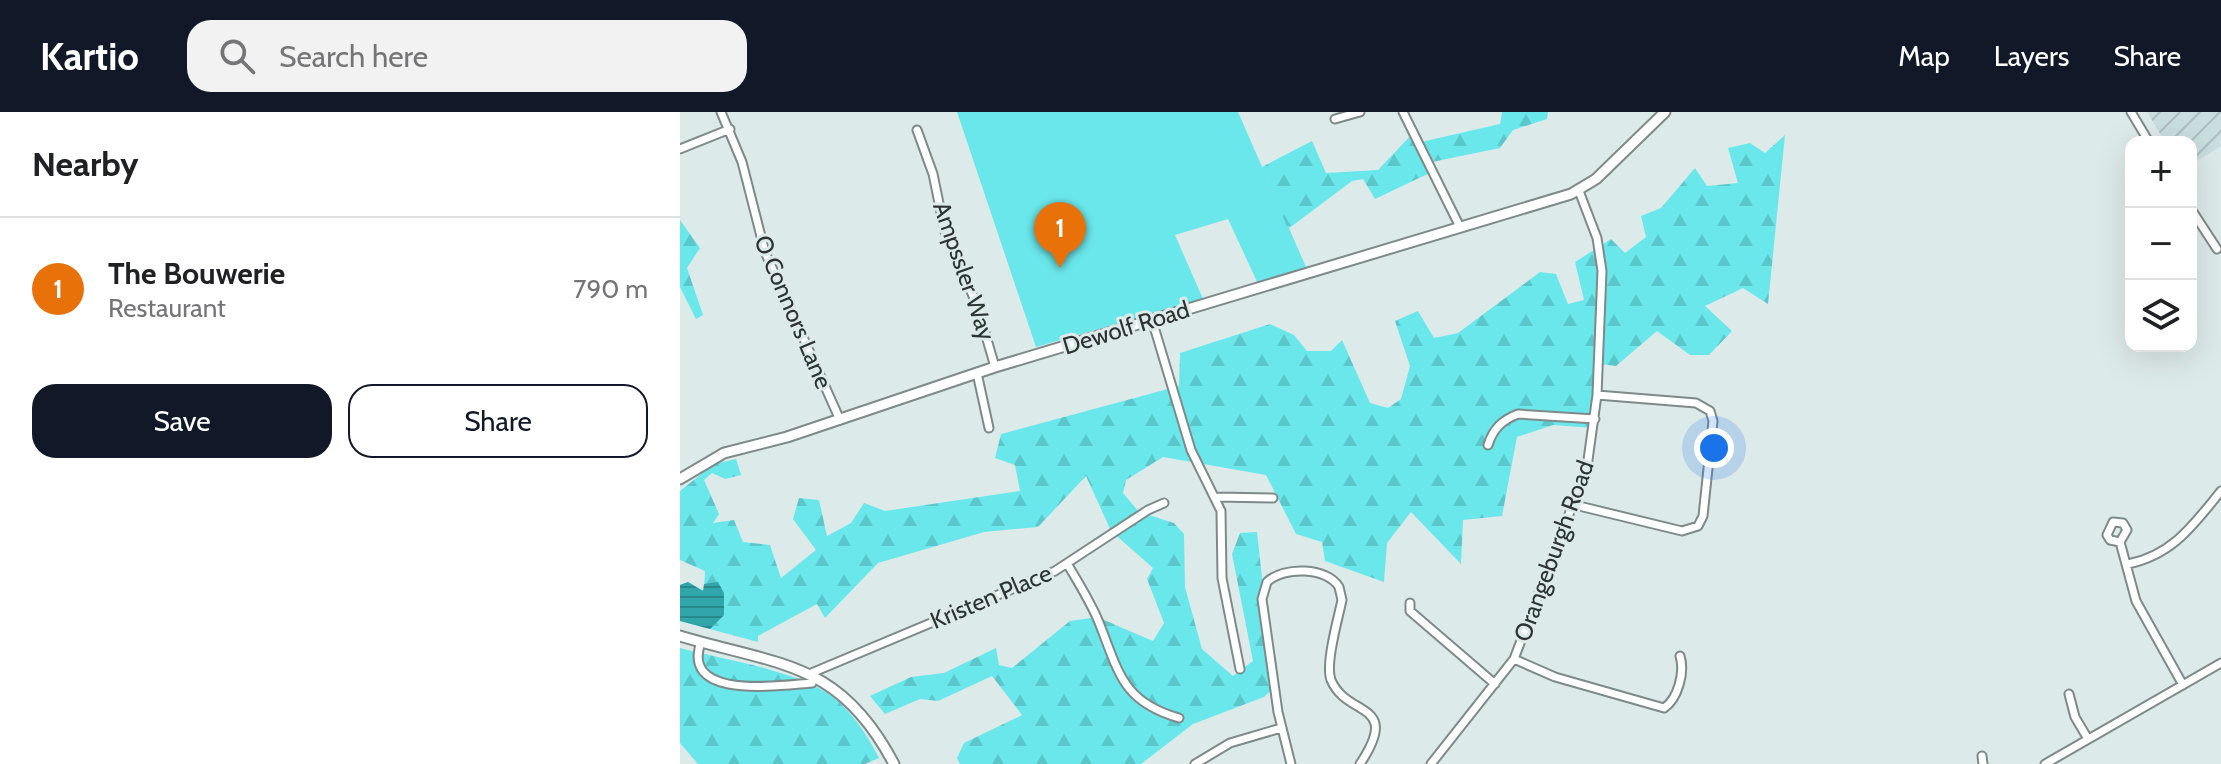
<!DOCTYPE html>
<html lang="en">
<head>
<meta charset="utf-8">
<style>
  :root { --surface:#fff; --page:#f2f2f2; --text:#202124; --muted:#757577; --line:#e0e0e0; --accent:#111827 }
  body { margin:0; font-family:Cabin,sans-serif; background:var(--page); color:var(--text) }
  .controls { position:absolute; right:24px; top:24px; display:grid; overflow:hidden; border-radius:16px; box-shadow:0 8px 32px #0002 }
  .controls button { width:72px; height:72px; display:grid; place-items:center; padding:0; border:0; border-bottom:2px solid var(--line); background:var(--surface); color:var(--text); font:40px sans-serif }
  .you { position:absolute; left:1034px; top:336px; width:28px; height:28px; margin:-20px; border:6px solid #fff; border-radius:50%; background:#1a73e8; box-shadow:0 0 0 12px #1a73e833 }
  .badge { display:grid; place-items:center; width:52px; height:52px; border-radius:50%; background:var(--accent); color:#fff; font-size:26px; font-weight:700 }
  .pin { position:absolute; translate:-50% -66px; filter:drop-shadow(0 2px 4px #0008) }
  .pin::after { content:''; position:absolute; top:42px; width:28px; height:24px; background:inherit; clip-path:polygon(0 0,100% 0,50% 100%) }
  .list { margin:0; padding:0; list-style:none }
  h2 { display:flex; justify-content:space-between; align-items:center; height:104px; margin:0; padding:0 32px; font-size:34px }
  h2 small { font-size:26px; font-weight:400; color:var(--muted) }
  .list li { display:grid; grid-template-columns:52px 1fr auto; gap:24px; align-items:center; box-sizing:border-box; height:144px; padding:0 32px; border-top:2px solid var(--line) }
  .list b { display:block; font-size:30px; white-space:nowrap }
  .list p { margin:0; font-size:26px; white-space:nowrap; color:var(--muted) }
  .list em { font-size:26px; font-style:normal; color:var(--muted) }
  .actions { display:flex; gap:16px; padding:24px 32px }
  .actions a { flex:1; padding:18px 0; border:2px solid var(--accent); border-radius:24px; text-align:center; font-size:28px; color:var(--accent) }
  .actions .main { background:var(--accent); color:#fff }
  .icon { flex:none; width:44px; height:44px; fill:none; stroke:currentColor; stroke-width:2; stroke-linecap:round; stroke-linejoin:round }
  .map { position:relative; flex:none; width:1541px; height:652px; overflow:hidden }
  header { display:flex; align-items:center; gap:48px; box-sizing:border-box; height:112px; padding:0 40px; background:var(--accent); color:#fff }
  header strong { font-size:38px }
  nav { display:flex; gap:44px; margin-inline-start:auto; font-size:28px }
  .search { width:560px; height:72px; background:var(--page); display:flex; align-items:center; gap:20px; box-sizing:border-box; padding:0 28px; border-radius:24px; color:var(--muted); font-size:30px }
  main { display:flex }
  aside { flex:1; background:var(--surface) }
  .map>svg:first-child { display:block }
</style>
</head>
<body>
<header>
<strong>Kartio</strong>
<div class="search"><svg class="icon" aria-label="search" viewBox="0 0 24 24"><circle cx="10" cy="10" r="6"/><path d="M15 15l6 6"/></svg>Search here</div>
<nav><a>Map</a><a>Layers</a><a>Share</a></nav>
</header>
<main>
<aside>
<h2>Nearby<small></small></h2>
<ul class="list">
<li><span class="badge" style="background:#e8710a">1</span><div><b>The Bouwerie</b><p>Restaurant</p></div><em>790 m</em></li>
</ul>
<div class="actions"><a class="main">Save</a><a>Share</a></div>
</aside>
<div class="map">
<svg width="1541" height="652" viewBox="0 0 1541 652">
  <defs>
    <pattern id="industrial-furrows" width="10" height="10" patternUnits="userSpaceOnUse" patternTransform="scale(2)"><rect width="10" height="10" fill="#c9dedf"/><path d="M-1 1l2-2M0 10L10 0M9 11l2-2" fill="none" stroke="#adbfc0"/></pattern>
    <pattern id="forest-firs" width="22" height="20" patternUnits="userSpaceOnUse" patternTransform="scale(2)"><rect width="22" height="20" fill="#6ae7eb"/><path d="M5 1l3.5 6h-7zM16 11l3.5 6h-7z" fill="#5cc7ca"/></pattern>
    <pattern id="water-rules" width="6" height="5" patternUnits="userSpaceOnUse" patternTransform="scale(2)"><rect width="6" height="5" fill="#30a6aa"/><path d="M0 2.5h6" fill="none" stroke="#29888b"/></pattern>
  </defs>
  <rect width="100%" height="100%" fill="#ddeaea"/>
  <path fill="url(#industrial-furrows)" d="M1467,0H1541V34L1511,53V30H1485Z"/>
  <path fill="#6ae7eb" d="M277,0H558L626,155L578,172L548,107L495,123L523,187L356,235Z"/>
  <path fill="url(#forest-firs)" d="M822,0H868L867,7L833,18L820,36L752,50L756,58L695,87L683,67L672,69L608,117L582,55L632,29L646,61L698,58L735,19L741,30L820,12Z
    M1105,23L1088,192L1063,176L1025,194L1052,219L1029,243H1010L977,219L936,254L920,252L912,316L873,313L837,325L822,404L783,408L781,452L731,400L707,431L704,470L645,449L642,430L616,422L586,363L483,345L446,368L443,381L459,400L494,411L504,422L505,475L522,537L553,564L573,549L552,442L560,421L577,420L594,576L584,585L513,612L461,652H280L277,646L284,631L342,603L312,564L258,589L240,587L205,602L190,584L231,565L264,561L316,536L319,553L332,556L390,509L417,505L473,529L484,511L467,467L473,456L431,419L406,364L358,415L304,420L198,451L145,506L137,492L78,524V530L0,509V473L8,470L24,479L25,459L0,448V379L34,352L56,347L61,363L45,367L32,361L24,368L39,402L33,411L54,408L63,430L90,433L101,466L136,438L113,407L119,386L139,388L147,424L171,411L184,391L205,399L340,379L335,353L315,346L321,322L499,274L500,241L590,212L614,223L627,239H651L662,228L690,291L708,296L721,287L730,254L715,209L738,199L754,226L778,221L860,160L876,162L888,192L904,188L895,150L931,127L945,141L966,125L961,104L981,96L1015,56L1027,74L1058,71L1048,36L1070,31L1085,41Z
    M0,108L20,136L7,156L23,203L16,207L0,175Z
    M0,536C44,548 126,559 159,590C176,606 189,626 199,646L185,652H18L0,631Z"/>
  <path fill="url(#water-rules)" d="M8,470L23,479L24,472L38,470L44,481V503L30,517L0,509V473Z"/>
  <g fill="none" stroke-linecap="round" stroke-linejoin="round">
    <defs>
      <path id="minor" d="M41,0L62,50L85,140L160,308
        M723,0L780,115
        M1451,0L1469,30
        M655,7L680,0
        M237,18L253,62L265,120L297,193L315,255
        M0,37L50,17
        M1511,97L1537,137
        M472,208L511,338L541,399L542,466L560,557
        M297,261L309,316
        M808,333C813,317 822,308 838,302L915,307
        M536,385L593,386
        M895,393L1002,419L1018,414L1023,404L1033,309L1030,299L1016,291L917,283
        M1440,430L1430,428L1427,423L1433,410L1443,411L1447,418L1440,430L1456,489L1503,573
        M1448,452C1493,443 1514,412 1541,379
        M388,453C399,472 412,492 420,513C439,561 443,590 499,606
        M730,491V499L815,572
        M21,530C0,589 101,573 132,571
        M834,547L875,565L984,596C998,587 1005,560 1000,544
        M129,562L375,459L468,398L484,391
        M1389,582L1395,605L1408,627
        M1302,644L1303,652
        M515,652L550,631L601,616
        M611,652L598,600L582,487L587,470C604,454 647,455 659,475L662,488C658,507 645,552 651,568C667,606 722,589 680,652
        M751,652L834,547L907,355L917,283L922,159L917,126L899,79
        M1365,652L1541,551"/>
      <path id="major" d="M0,367L44,341L107,325L315,255L891,82L916,67L985,0
        M0,524C101,554 160,549 214,652"/>
    </defs>
    <use href="#minor" stroke="#7e8a8a" stroke-width="11"/>
    <use href="#major" stroke="#7e8a8a" stroke-width="13"/>
    <use href="#minor" stroke="#fff" stroke-width="7"/>
    <use href="#major" stroke="#fff" stroke-width="9"/>
  </g>
  <g text-anchor="middle" stroke-width="6" stroke-linejoin="round" paint-order="stroke">
    <g font-size="24" fill="#2d3232" stroke="#ddeaea">
      <text transform="translate(284 159) rotate(71)" y="8">Ampssler Way</text>
      <text transform="translate(113 200) rotate(67)" y="8">O Connors Lane</text>
      <text transform="translate(446 216) rotate(-17)" y="8">Dewolf Road</text>
      <text transform="translate(874 439) rotate(-70)" y="8">Orangeburgh Road</text>
      <text transform="translate(311 485) rotate(-23)" y="8">Kristen Place</text>
    </g>
  </g>
</svg>
<div class="controls">
<button>+</button>
<button>−</button>
<button><svg class="icon" aria-label="layers" viewBox="0 0 24 24"><path d="M12 4l9 5-9 5-9-5zM3 14l9 5 9-5"/></svg></button>
</div>
<div class="you"></div>
<div class="pin badge" style="left:380px;top:156px;background:#e8710a">1</div>
</div>
</main>
</body>
</html>
